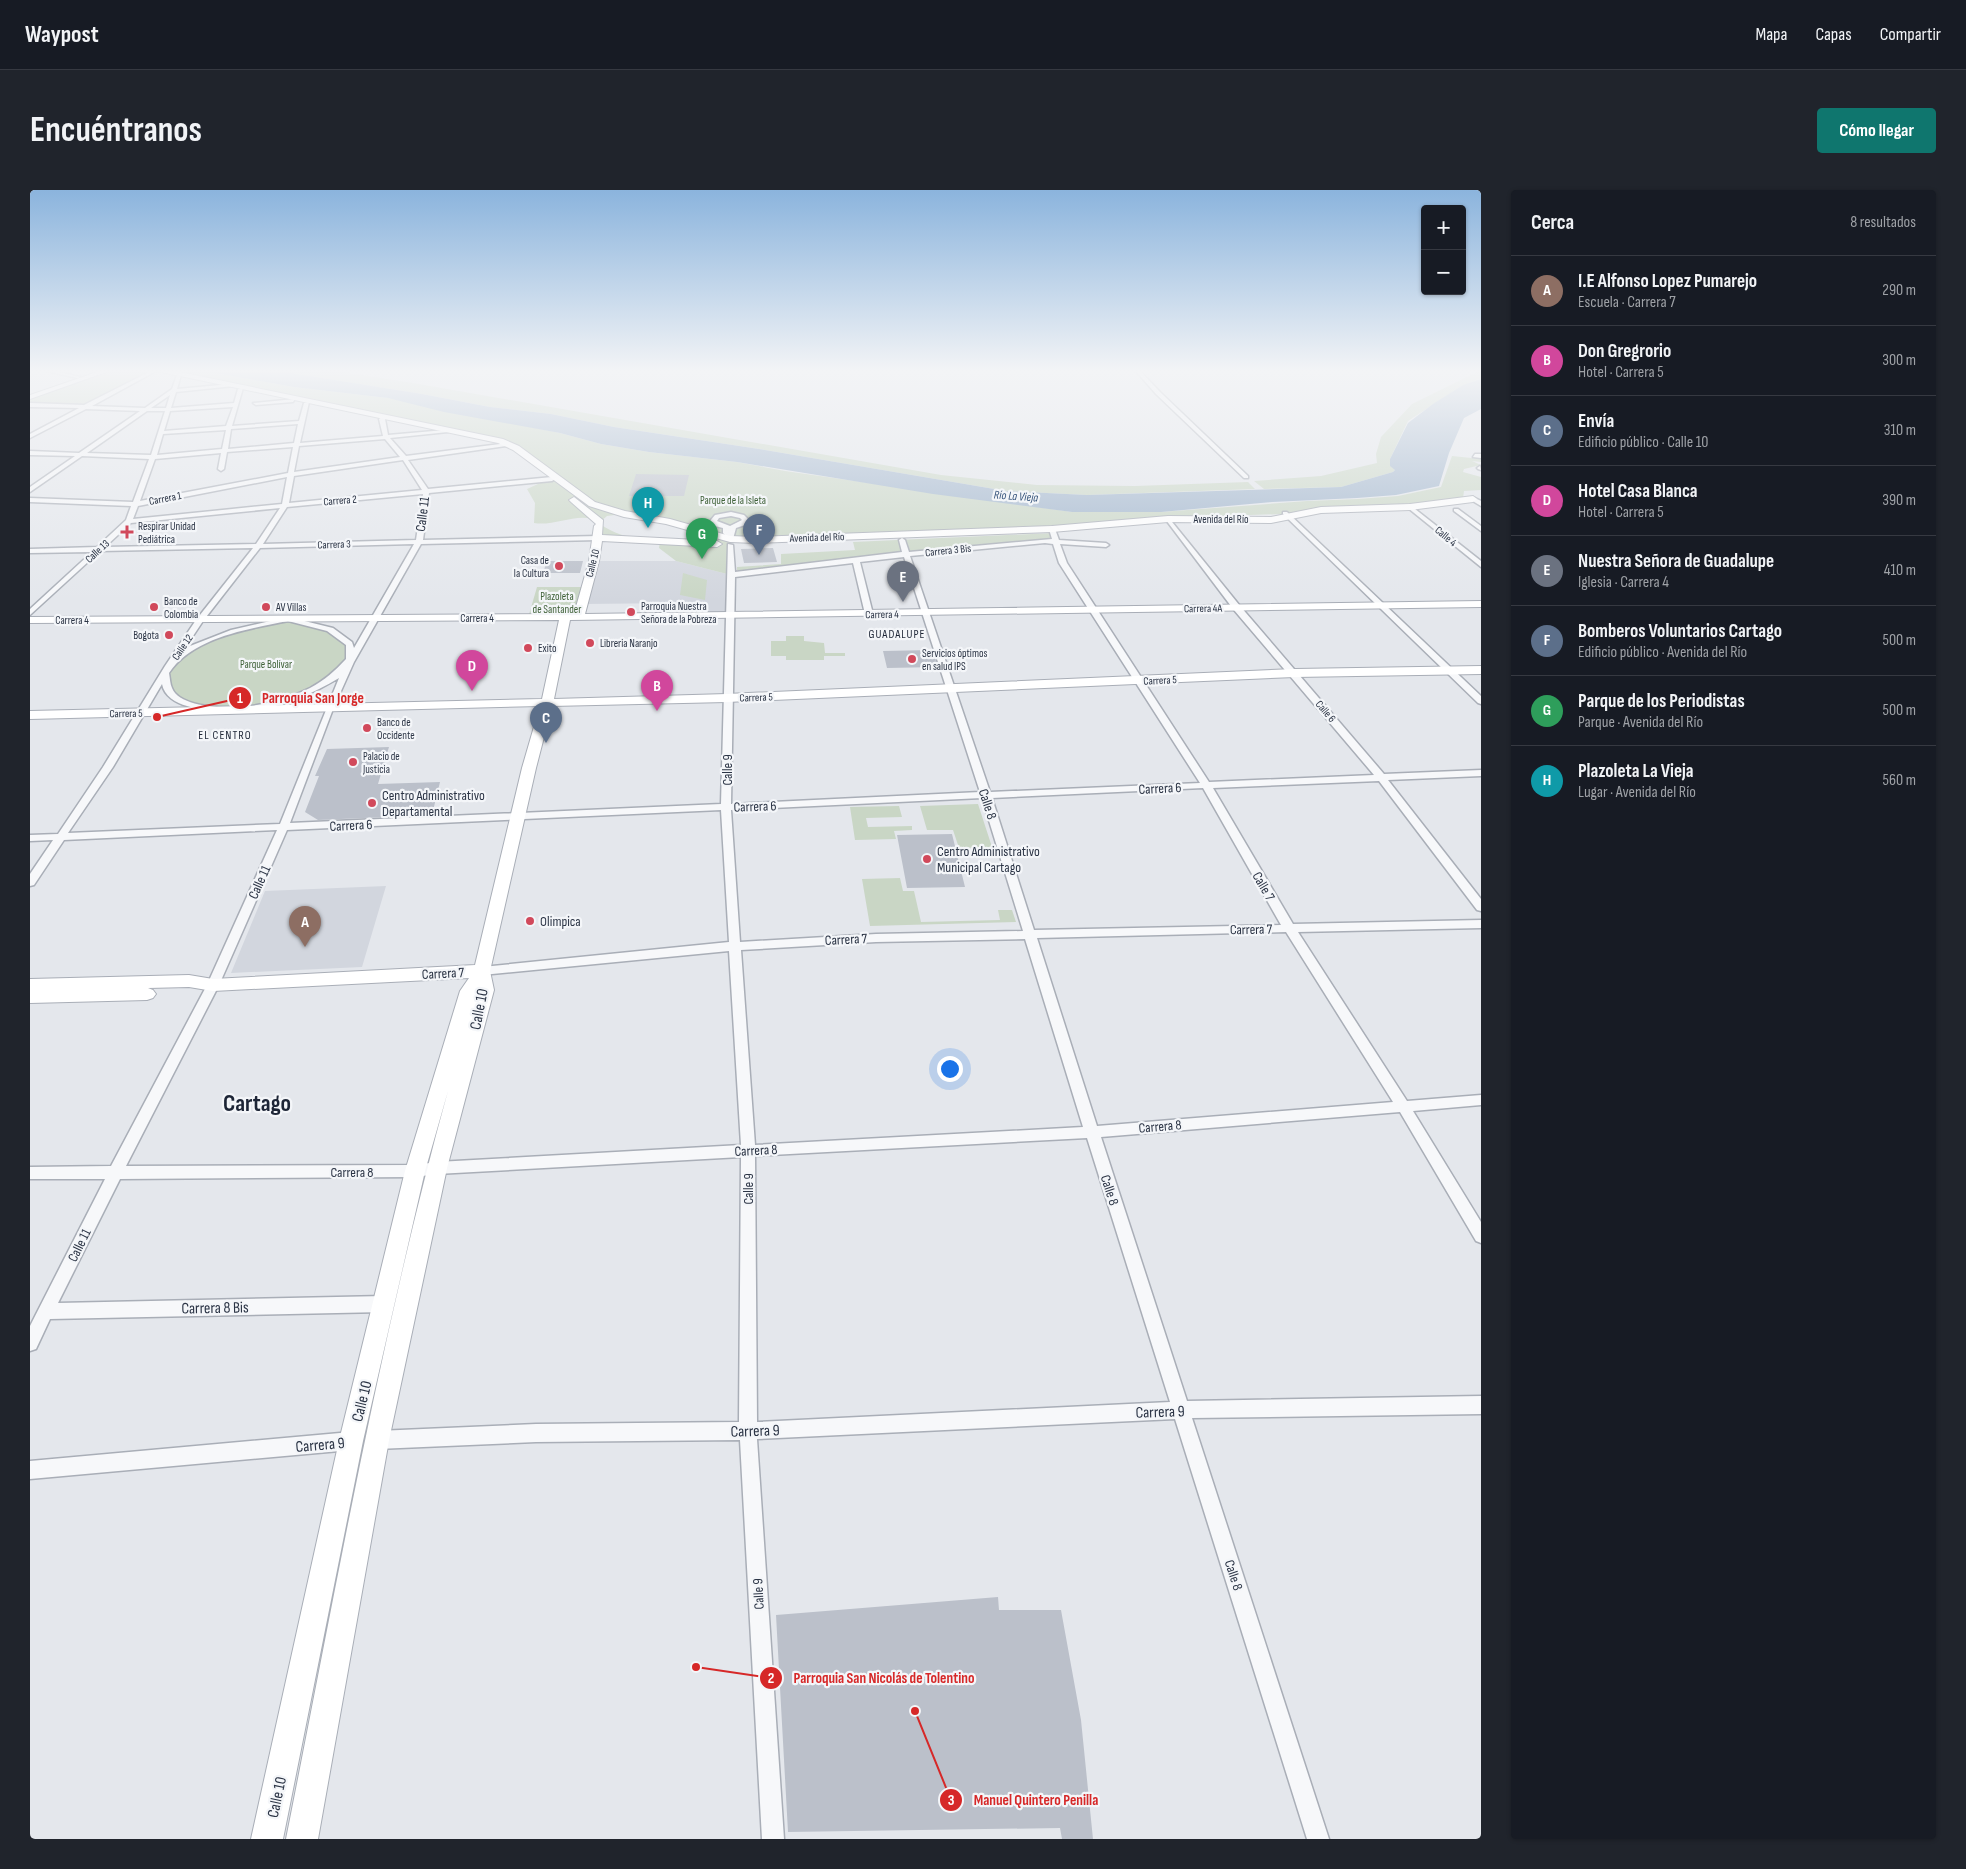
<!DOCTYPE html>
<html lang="es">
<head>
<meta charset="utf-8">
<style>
  :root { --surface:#171b24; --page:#20242c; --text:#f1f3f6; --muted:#9ea1a6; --line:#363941; --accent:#0f766e }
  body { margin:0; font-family:"Sofia Sans Condensed",sans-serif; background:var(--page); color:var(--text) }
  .controls { position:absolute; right:15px; top:15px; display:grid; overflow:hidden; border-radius:5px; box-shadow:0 1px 4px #0004 }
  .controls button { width:45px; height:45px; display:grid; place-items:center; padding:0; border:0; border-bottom:1px solid var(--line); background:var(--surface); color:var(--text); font:25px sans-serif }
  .you { position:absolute; left:919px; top:878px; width:18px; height:18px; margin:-12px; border:4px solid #fff; border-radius:50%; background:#1a73e8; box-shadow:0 0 0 8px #1a73e833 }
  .badge { display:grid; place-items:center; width:32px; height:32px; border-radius:50%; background:var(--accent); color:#fff; font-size:16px; font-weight:700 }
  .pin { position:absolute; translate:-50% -41px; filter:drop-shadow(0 1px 2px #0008) }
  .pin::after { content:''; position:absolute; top:26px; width:18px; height:15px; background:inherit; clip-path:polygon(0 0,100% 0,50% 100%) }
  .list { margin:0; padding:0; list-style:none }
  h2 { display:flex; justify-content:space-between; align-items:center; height:65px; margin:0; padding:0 20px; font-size:21px }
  h2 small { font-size:16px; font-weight:400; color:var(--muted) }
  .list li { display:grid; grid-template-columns:32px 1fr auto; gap:15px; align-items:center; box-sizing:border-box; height:70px; padding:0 20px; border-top:1px solid var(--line) }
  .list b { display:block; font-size:19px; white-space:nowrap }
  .list p { margin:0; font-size:16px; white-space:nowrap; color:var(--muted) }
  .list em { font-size:16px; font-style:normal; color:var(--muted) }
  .map { position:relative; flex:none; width:1451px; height:1649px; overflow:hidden; border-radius:5px }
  header { display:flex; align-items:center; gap:30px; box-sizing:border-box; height:70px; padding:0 25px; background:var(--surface); border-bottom:1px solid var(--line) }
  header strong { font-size:24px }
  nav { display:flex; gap:28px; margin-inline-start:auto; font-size:18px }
  .intro { display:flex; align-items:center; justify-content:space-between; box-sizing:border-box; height:120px; padding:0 30px }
  h1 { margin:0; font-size:35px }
  .button { padding:12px 22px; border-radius:5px; background:var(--accent); color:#fff; font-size:18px; font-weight:700 }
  main { display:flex; gap:30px; padding:0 30px }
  aside { flex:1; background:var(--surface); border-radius:5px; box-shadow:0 1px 4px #0004 }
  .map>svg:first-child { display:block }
</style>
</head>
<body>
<header>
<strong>Waypost</strong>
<nav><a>Mapa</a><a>Capas</a><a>Compartir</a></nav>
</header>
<div class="intro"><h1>Encuéntranos</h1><a class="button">Cómo llegar</a></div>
<main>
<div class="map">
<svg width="1451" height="1649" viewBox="0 0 1451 1649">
  <rect width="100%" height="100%" fill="#e4e7ec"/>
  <path fill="#d2d6de" d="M564,371H646L701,385L700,426L651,427V413L553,414Z
    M356,696L332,777L201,783L235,701Z"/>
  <path fill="#c9d6c5" d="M64,180H126L54,217L0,215V205C19,199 54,183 71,181Z
    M132,180H167L264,197L358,208L530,243L571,254L619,262L707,272L755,281L1042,322H1131L1277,311L1328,309L1368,306L1411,297L1422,266L1451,269V272L1442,271L1451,275L1434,279L1433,282L1451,287V300L1434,301L1433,308L1411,313L1306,318L1253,324L1159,327L1022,339L700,349L701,385L646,371L629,358L630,351L568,348L570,334C596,353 629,349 659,351L667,346L666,340L592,324L577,326L570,332C550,320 525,337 504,333L505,313L497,299L521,288L470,251Z
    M242,180H300L383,193L911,285L1007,295L1105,296L1218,292L1225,299L1057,305L976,301L729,259L584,237L521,224L460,217L392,204Z
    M1451,180V188L1430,197L1378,231L1360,269L1365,280L1363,282L1311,297L1234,299L1224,291L1291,286L1347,273L1346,264L1351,247L1382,214Z
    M1024,343L1027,352L1015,351L716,384L707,380V377L751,374V364L825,360L823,352Z
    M653,383L677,390L675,410L650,405Z
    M507,397H556L549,427L498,428Z
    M258,429L301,439L321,459L313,481L260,510L202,521L165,516L141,503L136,483L149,467L190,445Z
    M756,446H774V451L794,453L795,463H815V466H794V470H756V466H741V451H756Z
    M948,614L962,657L929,658L923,640H897L890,616Z
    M869,616L872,627L836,628L838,637L882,636V640L864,641L866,649L825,650L820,617Z
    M870,688L873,701H884L891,732L970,730L968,720H982L986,732L840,736L832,689Z"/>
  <path fill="#9fb4cc" d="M167,180H242L392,204L460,217L521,224L584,237L729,259L976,301L1057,305L1311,297L1363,282L1365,280L1360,276V269L1378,233L1403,214L1433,195L1451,189V219L1434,228L1419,263L1409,296L1366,305L1327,308L1242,312L1131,322H1042L903,304L707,272L619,262L571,254L530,243L414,222L358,208L264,197Z"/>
  <path fill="#bbc0ca" d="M606,284L659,285L654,306H599Z
    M743,358L747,372L714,373L711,359Z
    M518,371H553L550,383H512Z
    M902,460L908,477L857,478L853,461Z
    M359,557L348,594L410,592L402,625L288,630L275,622L289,586H285L297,559Z
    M922,644L935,697L877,698L867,645Z
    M968,1407L969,1420H1031L1051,1530L1063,1649H1032L1030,1638L758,1642L746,1425Z"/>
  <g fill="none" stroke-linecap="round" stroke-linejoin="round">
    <defs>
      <path id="street" d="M12,180H20L50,187L48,188Z
        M123,180H128L62,216L115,218L142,199L147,185L149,184L151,185L147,199L201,194L204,196L146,202L141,218L204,213L208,199L213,198L202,236L269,231L274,213L279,212L270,253L353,246L349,229L352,227L355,229L358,245L415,240L418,242L360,248L376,266L478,253L476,256L378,270L398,299L522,287L525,289L522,291L399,303L393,350L568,346L571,348L568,350L391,354L324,472L303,519L260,633L691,614L698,354L703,355L705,382L872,362L869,350L872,348L875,350L879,362L1022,349L1019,339L1022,337L1025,339L1029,350L1076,353L1079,355L1076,357L1030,354L1037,373L1179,592L1344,585L1204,420L1136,330L1135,329L1138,327L1210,416L1354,584L1451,580V586L1358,590L1451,709V721L1447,720L1349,591L1183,598L1263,734L1451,730V738L1268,742L1377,911L1451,905V915L1383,921L1451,1032V1053L1446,1051L1370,922L1071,947L1157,1211L1451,1206V1224L1162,1228L1299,1649H1277L1145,1229L727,1249L754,1649H732L710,1250L506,1252L347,1259L341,1256L338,1250L341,1244L347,1241L506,1234L709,1232L711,967L407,984L385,987L90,989L28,1113L354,1106L360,1109L362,1114L360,1119L354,1122L20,1129L6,1159L0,1161V1136L75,989H0V977L81,976L177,795L247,640L34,650L4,695L0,696V684L23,650L0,651V645L28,644L73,577L135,476L166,430L223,358L70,361L0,425V419L62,362L0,363V359L67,357L96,330L101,316L0,312V308L103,312L119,269L52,266L0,302V297L45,266L0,265V261L49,263L110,221L56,219L0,248V244L49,218L0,217V213L54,215ZM140,205L136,218H121ZM203,217L196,236L134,241L140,221ZM117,221H135L121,265L57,263ZM268,234L264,253L198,259L201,239ZM196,240L192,259L127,265L133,244ZM355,249L370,267L264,282L269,256ZM263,257L258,283L110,311L125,269L191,263L188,279L191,281L194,279L197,262ZM373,270L392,300L259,313L264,286ZM257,287L252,314L103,329L108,316ZM393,304L386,350L233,354L257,317ZM250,318L226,354L75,357L101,333ZM1015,353L1023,354L1029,373L1170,593L960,602L880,366ZM384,354L324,458L322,452L303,438L258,427L201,440L155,458L173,431L230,358ZM874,367L950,602L701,614L705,387L823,373L835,424L839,426L843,424L830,372ZM258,431L297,441L316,455V469C305,481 295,490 280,498C262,507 241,513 221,516C203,519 150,519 142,498C140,494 140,488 139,483C163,447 219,439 258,431ZM309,488L250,634L38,643L83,577L132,494C134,506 146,513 157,516C209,533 264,515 309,488ZM1173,598L1251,735L1004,740L962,608ZM952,608L993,741L846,744L710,752L701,620ZM691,620L699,752L452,777L446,781L452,785L699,761L711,955L407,972L385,975L96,976L189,795L257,640ZM1256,742L1363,912L1067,936L1007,748ZM995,749L1053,937L725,955L711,760L846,752ZM1057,948L1140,1212L727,1232L725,966Z
        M1105,180H1109L1130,202L1218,286V288H1214L1126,204Z
        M265,209L263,212L226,215L223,213Z
        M1445,264H1451V268L1443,267Z
        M1450,276L1451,280L1448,279L1447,278Z
        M1443,307L1451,311V316L1441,310L1440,309Z
        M1380,315L1451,371V377L1378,318L1377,317Z
        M1424,319H1428L1451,336V341L1424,321Z
        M701,322L714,325L719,330L715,335L706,338L703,349L700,351L693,343V338L685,336L680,331L685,325ZM701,326L710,328L712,330L700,336L687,331L689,328Z
        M1253,322H1257L1451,506V514L1448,513L1253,324Z
        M321,1242L327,1245L330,1251L327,1257L321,1260L0,1289V1271Z"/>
      <path id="secondary" d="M73,180L79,181L0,209V205Z
        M128,180H140L473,249L489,256L565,312L595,321L640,329L700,346L726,347L1022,336L1138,326L1241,327L1291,317L1380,314L1443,306L1447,309L1443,312L1380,320L1291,323L1241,333L1138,332L1022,342L726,353L700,352L636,334L594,327L559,316L483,260L468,253L131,182Z
        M544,307L573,330L572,345L687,351L692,354L687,357L572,351L569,371L555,424L1451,411V417L540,430L524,509L697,504L1265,479L1451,476V484L1265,487L697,512L522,516L506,578L460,781L464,800L417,978L359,1250L288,1649H256C306,1399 350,1147 418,901L395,981L333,1251L253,1649H221L309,1251L375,981L430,801L439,788L183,801L159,797L118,798L123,800L126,804L123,808L117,810L0,813V789L159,785L183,789L445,775L492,578L510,516L0,529V521L512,509L529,430L0,433V427L544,424L559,371L564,336L566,334L541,312L539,310Z"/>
    </defs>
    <use href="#street" stroke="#a9aeb7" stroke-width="3"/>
    <use href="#secondary" stroke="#a9aeb7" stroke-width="2"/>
    <use href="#street" fill="#f7f8fa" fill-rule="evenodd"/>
    <use href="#secondary" fill="#fff" fill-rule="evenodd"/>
  </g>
  <linearGradient id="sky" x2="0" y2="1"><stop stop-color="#8bb4dd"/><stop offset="0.44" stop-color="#f3f4f6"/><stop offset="1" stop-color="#f3f4f6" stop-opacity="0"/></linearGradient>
  <rect width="1451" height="411" fill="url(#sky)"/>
  <g fill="#d1495b" stroke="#f4f6f9" stroke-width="2">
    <path d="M94.5 334.5h5v5h5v5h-5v5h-5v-5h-5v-5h5z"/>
    <circle cx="529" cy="376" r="5"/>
    <circle cx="124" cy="417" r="5"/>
    <circle cx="236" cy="417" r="5"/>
    <circle cx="601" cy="422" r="5"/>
    <circle cx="139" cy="445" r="5"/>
    <circle cx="560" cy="453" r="5"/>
    <circle cx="498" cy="458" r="5"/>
    <circle cx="882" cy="469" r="5"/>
    <circle cx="337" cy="538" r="5"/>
    <circle cx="323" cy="572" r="5"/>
    <circle cx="342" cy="613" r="5"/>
    <circle cx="897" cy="669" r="5"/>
    <circle cx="500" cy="731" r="5"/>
  </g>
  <g text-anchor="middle" stroke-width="4.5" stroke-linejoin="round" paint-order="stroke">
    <g font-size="11" fill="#2b3445" stroke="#f4f6f9">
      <text transform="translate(135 308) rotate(-11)" y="4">Carrera 1</text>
      <text transform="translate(310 310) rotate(-5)" y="4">Carrera 2</text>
      <text x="1191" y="333">Avenida del Río</text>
      <text transform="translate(1416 346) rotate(40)" y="4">Calle 4</text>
      <text transform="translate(787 347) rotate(-2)" y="4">Avenida del Río</text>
      <text transform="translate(304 354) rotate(-2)" y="4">Carrera 3</text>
      <text transform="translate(918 360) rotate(-6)" y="4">Carrera 3 Bis</text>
      <text transform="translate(67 361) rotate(-43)" y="4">Calle 13</text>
      <text transform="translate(562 373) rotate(-76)" y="4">Calle 10</text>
      <text transform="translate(1173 418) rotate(-1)" y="4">Carrera 4A</text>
      <text transform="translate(852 424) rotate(-1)" y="4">Carrera 4</text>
      <text x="447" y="432">Carrera 4</text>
      <text x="42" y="434">Carrera 4</text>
      <text transform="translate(152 457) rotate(-56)" y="4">Calle 12</text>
      <text transform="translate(1130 490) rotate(-3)" y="4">Carrera 5</text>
      <text transform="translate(726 507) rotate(-2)" y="4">Carrera 5</text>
      <text transform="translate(1296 521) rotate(50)" y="4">Calle 6</text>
      <text transform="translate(96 523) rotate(-1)" y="4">Carrera 5</text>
    </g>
    <g font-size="11" fill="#3f6138" stroke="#f4f6f9">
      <text x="703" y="314">Parque de la Isleta</text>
      <text x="527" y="410">Plazoleta<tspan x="527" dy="13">de Santander</tspan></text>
      <text x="236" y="478">Parque Bolívar</text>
    </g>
    <g font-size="11" fill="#2b3445" stroke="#f4f6f9" text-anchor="start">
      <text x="108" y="340">Respirar Unidad<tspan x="108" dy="13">Pediátrica</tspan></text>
      <text x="519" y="374" text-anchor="end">Casa de<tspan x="519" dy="13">la Cultura</tspan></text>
      <text x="134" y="415">Banco de<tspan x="134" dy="13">Colombia</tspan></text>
      <text x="611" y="420">Parroquia Nuestra<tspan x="611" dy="13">Señora de la Pobreza</tspan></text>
      <text x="246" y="421">AV Villas</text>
      <text x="129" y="449" text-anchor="end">Bogota</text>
      <text x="570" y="457">Libreria Naranjo</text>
      <text x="508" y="462">Exito</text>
      <text x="892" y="467">Servicios óptimos<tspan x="892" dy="13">en salud IPS</tspan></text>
      <text x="347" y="536">Banco de<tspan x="347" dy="13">Occidente</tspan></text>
      <text x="333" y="570">Palacio de<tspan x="333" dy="13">Justicia</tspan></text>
    </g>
    <g font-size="12" font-style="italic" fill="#34527a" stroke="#f4f6f9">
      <text transform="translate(986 306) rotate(4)" y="4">Río La Vieja</text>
    </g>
    <g font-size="12" letter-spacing="1" fill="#1d2536" stroke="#f4f6f9">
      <text x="867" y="448">GUADALUPE</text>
      <text x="195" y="549">EL CENTRO</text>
    </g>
    <g font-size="14" fill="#2b3445" stroke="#f4f6f9">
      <text transform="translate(392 324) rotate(-83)" y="5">Calle 11</text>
      <text transform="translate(697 580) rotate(-90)" y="5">Calle 9</text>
      <text transform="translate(1130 598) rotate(-3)" y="5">Carrera 6</text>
      <text transform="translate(958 614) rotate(72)" y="5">Calle 8</text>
      <text transform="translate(725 616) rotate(-2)" y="5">Carrera 6</text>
      <text transform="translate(321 635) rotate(-3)" y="5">Carrera 6</text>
      <text transform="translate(229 692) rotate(-66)" y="5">Calle 11</text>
      <text transform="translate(1234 696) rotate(60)" y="5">Calle 7</text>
      <text transform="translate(1221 739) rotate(-1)" y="5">Carrera 7</text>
      <text transform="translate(816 749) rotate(-3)" y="5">Carrera 7</text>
      <text transform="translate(413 783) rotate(-3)" y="5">Carrera 7</text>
      <text transform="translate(1130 936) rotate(-5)" y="5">Carrera 8</text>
      <text transform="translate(726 960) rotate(-3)" y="5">Carrera 8</text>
      <text x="322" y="987">Carrera 8</text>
      <text transform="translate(718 999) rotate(-90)" y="5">Calle 9</text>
      <text transform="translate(1080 1000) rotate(72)" y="5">Calle 8</text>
      <text transform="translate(49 1055) rotate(-64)" y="5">Calle 11</text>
      <text transform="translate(1204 1385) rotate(72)" y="5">Calle 8</text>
      <text transform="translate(728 1404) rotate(-93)" y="5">Calle 9</text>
    </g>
    <g font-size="14" fill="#2b3445" stroke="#f4f6f9" text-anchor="start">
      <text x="352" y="610">Centro Administrativo<tspan x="352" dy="16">Departamental</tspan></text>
      <text x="907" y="666">Centro Administrativo<tspan x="907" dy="16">Municipal Cartago</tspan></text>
      <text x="510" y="736">Olimpica</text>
    </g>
    <g font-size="16" fill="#2b3445" stroke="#f4f6f9">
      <text transform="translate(448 819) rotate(-79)" y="6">Calle 10</text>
      <text transform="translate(185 1117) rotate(-1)" y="6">Carrera 8 Bis</text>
      <text transform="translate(331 1211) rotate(-76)" y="6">Calle 10</text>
      <text transform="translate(1130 1221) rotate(-2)" y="6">Carrera 9</text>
      <text transform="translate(725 1240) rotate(-2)" y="6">Carrera 9</text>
      <text transform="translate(290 1254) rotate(-5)" y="6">Carrera 9</text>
      <text transform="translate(246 1607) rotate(-78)" y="6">Calle 10</text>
    </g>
    <g font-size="24" font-weight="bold" fill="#1d2536" stroke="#f4f6f9">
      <text x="227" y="921">Cartago</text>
    </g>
  </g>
  <path fill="none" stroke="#d62828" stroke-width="2" d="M127 527L210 508M666 1477L741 1488M885 1521L921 1610"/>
  <g fill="#d62828" stroke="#f4f6f9" stroke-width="2">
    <circle cx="127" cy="527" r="5"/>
    <circle cx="666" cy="1477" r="5"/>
    <circle cx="885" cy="1521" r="5"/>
    <circle cx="210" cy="508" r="12"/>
    <circle cx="741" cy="1488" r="12"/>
    <circle cx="921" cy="1610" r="12"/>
  </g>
  <g font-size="15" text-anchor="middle" font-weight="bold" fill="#fff">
    <text x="210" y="513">1</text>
    <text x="741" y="1493">2</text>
    <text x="921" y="1615">3</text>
  </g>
  <g font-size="15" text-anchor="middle" font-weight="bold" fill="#d62828" stroke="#f4f6f9" stroke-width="4.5" stroke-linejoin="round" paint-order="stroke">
    <text x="283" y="513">Parroquia San Jorge</text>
    <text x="854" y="1493">Parroquia San Nicolás de Tolentino</text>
    <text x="1006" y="1615">Manuel Quintero Penilla</text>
  </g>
</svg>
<div class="controls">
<button>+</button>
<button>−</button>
</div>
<div class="you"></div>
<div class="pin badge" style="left:275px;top:757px;background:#8d6e63">A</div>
<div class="pin badge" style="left:627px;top:521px;background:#d1479c">B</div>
<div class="pin badge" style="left:516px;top:553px;background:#5c6f8a">C</div>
<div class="pin badge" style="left:442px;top:501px;background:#d1479c">D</div>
<div class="pin badge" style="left:873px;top:412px;background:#6b7280">E</div>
<div class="pin badge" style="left:729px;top:365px;background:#5c6f8a">F</div>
<div class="pin badge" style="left:672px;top:369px;background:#2e9e5b">G</div>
<div class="pin badge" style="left:618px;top:338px;background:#0f9aa8">H</div>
</div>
<aside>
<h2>Cerca<small>8 resultados</small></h2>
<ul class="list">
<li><span class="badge" style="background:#8d6e63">A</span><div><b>I.E Alfonso Lopez Pumarejo</b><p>Escuela · Carrera 7</p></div><em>290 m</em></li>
<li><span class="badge" style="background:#d1479c">B</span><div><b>Don Gregrorio</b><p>Hotel · Carrera 5</p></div><em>300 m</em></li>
<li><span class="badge" style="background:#5c6f8a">C</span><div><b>Envía</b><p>Edificio público · Calle 10</p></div><em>310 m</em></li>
<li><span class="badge" style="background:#d1479c">D</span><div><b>Hotel Casa Blanca</b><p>Hotel · Carrera 5</p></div><em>390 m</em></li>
<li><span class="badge" style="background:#6b7280">E</span><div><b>Nuestra Señora de Guadalupe</b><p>Iglesia · Carrera 4</p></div><em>410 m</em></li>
<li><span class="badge" style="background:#5c6f8a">F</span><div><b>Bomberos Voluntarios Cartago</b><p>Edificio público · Avenida del Río</p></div><em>500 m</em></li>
<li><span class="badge" style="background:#2e9e5b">G</span><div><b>Parque de los Periodistas</b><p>Parque · Avenida del Río</p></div><em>500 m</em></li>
<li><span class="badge" style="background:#0f9aa8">H</span><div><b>Plazoleta La Vieja</b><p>Lugar · Avenida del Río</p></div><em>560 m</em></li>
</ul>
</aside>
</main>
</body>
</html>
